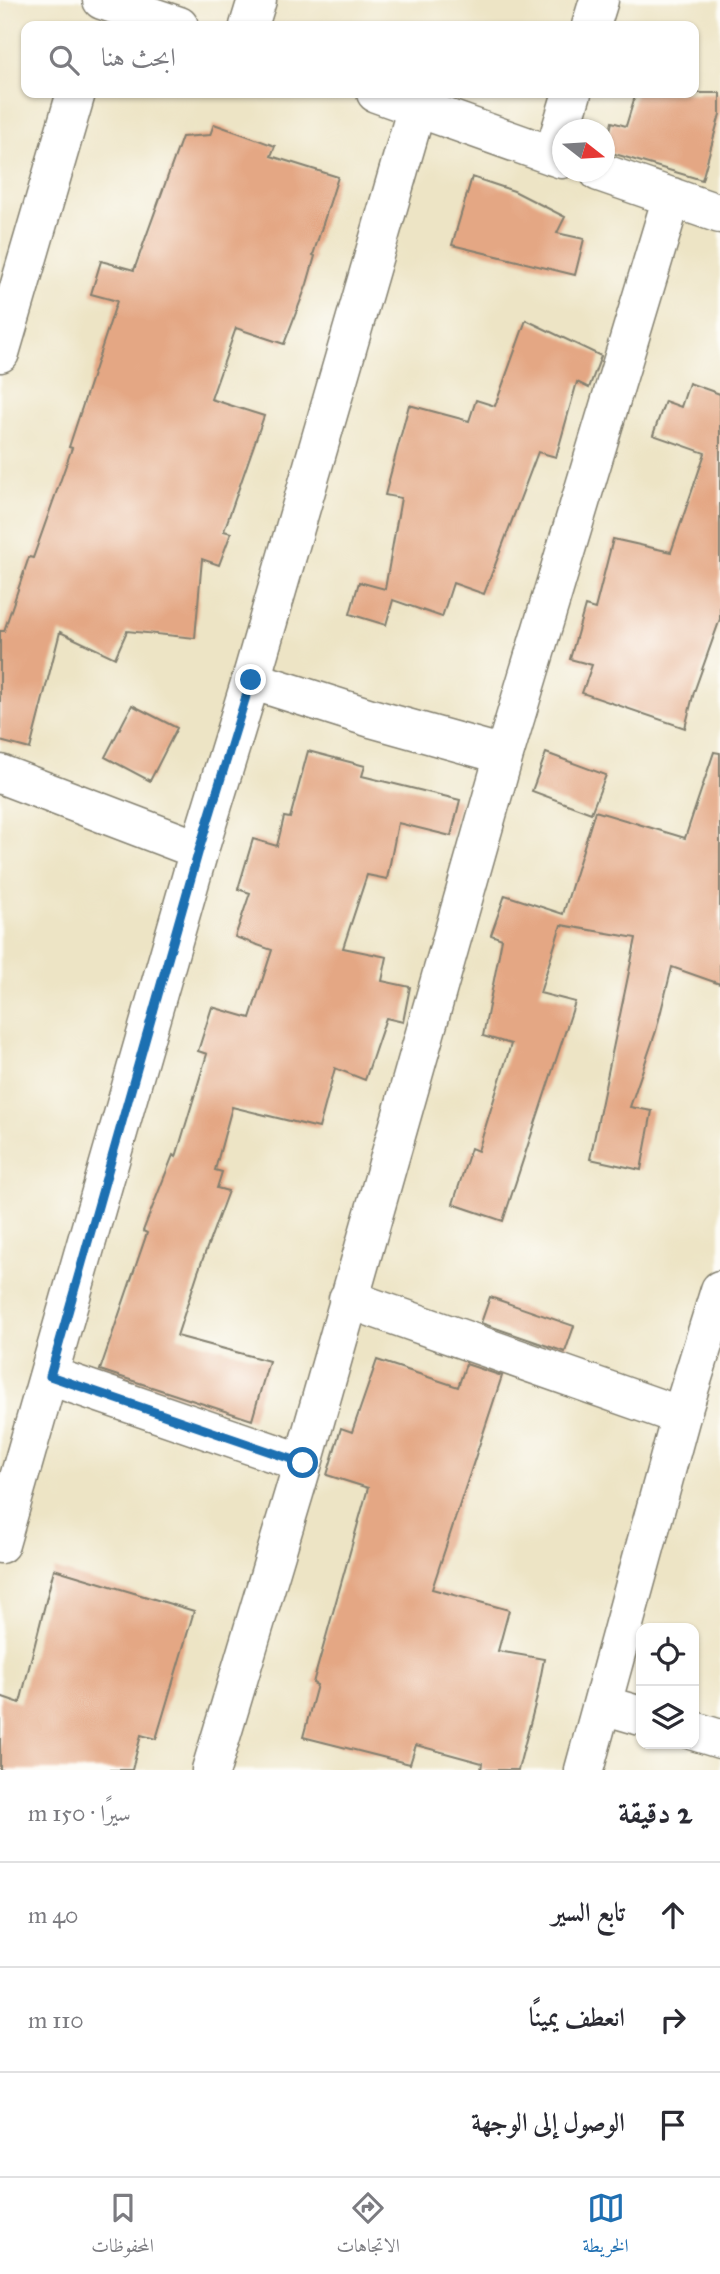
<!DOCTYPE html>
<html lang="ar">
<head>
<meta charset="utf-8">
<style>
  :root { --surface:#fff; --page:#f7f7f7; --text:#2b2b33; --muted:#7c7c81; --line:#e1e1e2; --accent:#1f6fb2 }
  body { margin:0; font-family:"IM FELL Great Primer",Amiri,serif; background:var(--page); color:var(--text); direction:rtl }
  .controls { position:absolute; right:21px; bottom:21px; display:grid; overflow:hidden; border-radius:14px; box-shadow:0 2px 5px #0004 }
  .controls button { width:63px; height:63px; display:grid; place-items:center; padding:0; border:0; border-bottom:2px solid var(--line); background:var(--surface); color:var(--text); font:35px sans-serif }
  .compass { position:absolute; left:552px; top:119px; width:63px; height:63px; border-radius:50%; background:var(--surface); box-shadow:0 2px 5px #0004; rotate:107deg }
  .stop { position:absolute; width:21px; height:21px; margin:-16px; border:5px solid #1f6fb2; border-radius:50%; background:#fff }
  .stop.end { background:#1f6fb2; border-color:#fff; box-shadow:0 2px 7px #0008 }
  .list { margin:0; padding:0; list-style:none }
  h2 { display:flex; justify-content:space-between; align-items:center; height:91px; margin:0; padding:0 28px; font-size:30px }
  h2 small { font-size:23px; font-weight:400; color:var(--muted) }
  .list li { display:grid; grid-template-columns:46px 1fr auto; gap:21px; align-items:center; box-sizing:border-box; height:105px; padding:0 28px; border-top:2px solid var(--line) }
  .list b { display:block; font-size:26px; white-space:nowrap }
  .list em { font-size:23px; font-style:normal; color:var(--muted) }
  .icon { flex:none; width:38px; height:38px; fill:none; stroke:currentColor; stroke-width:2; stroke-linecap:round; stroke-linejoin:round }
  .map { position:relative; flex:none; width:720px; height:1770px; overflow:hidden; direction:ltr }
  .search { position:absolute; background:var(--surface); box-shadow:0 2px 5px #0004; left:21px; right:21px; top:21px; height:77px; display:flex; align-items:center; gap:18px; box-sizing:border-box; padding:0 24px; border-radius:14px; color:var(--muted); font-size:26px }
  .sheet { height:406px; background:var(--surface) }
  nav { display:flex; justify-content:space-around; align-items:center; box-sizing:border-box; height:98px; border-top:2px solid var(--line); background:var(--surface); font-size:19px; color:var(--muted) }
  nav a { display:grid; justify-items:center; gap:4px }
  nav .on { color:var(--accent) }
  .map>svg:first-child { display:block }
</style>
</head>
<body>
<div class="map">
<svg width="720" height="1770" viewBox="0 0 720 1770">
  <rect width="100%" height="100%" fill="#fdfcf7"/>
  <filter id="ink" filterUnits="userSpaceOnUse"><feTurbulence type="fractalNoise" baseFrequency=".0143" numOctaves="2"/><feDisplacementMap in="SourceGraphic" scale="14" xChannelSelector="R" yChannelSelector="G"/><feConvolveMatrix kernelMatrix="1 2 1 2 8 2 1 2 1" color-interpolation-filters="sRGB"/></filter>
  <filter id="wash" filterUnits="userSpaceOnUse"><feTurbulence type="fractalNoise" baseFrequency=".00686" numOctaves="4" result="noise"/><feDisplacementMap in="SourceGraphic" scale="28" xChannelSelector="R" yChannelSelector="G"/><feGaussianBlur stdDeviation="1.57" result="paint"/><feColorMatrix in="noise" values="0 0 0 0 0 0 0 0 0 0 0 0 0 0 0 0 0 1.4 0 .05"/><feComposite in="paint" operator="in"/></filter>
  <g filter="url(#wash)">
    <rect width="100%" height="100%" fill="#ede4c5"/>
    <g id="blocks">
      <path fill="#e4a784" d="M636,93H720V114L702,180L605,151L612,122L626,126Z
        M214,124L275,146L271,156L338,177L313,255L315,256L307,284L284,344L236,328L211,399L264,416L224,531L231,533L219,565L202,559L195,638L127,631L115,658L60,632L30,749L0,741V631H4L29,557L33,558L72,448L69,447L117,301L91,294L101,261L134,270L182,137L210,135Z
        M472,177L514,191L565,217L557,233L584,239L575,275L452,245Z
        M526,320L601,356L589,388L577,382L556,457L538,452L484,594L453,583L442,617L393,600L386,625L350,614L359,582L385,589L401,498L385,495L409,405L469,421L476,400L495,406Z
        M689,383L720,394V619L694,692L685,728L582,693L592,665L570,659L585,606L595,609L613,539L671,552L705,453L653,435L665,401L681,407Z
        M132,705L177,728L150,781L105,757Z
        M308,751L365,766L362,776L460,800L451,836L398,823L387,879L367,875L343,948L387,957L382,981L410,987L403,1022L386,1018L365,1080L335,1068L319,1128L232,1107L215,1170L222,1172L217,1188L228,1191L198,1272L177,1336L269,1361L252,1420L100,1370L147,1233L143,1231L173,1155L176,1157L207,1054L198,1051L212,1007L250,1018L272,950L235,937L250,893L238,889L253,839L277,846L284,817L290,818Z
        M714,752L720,753V984L672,967L656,1031L630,1107L652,1111L641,1170L590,1159L636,938L561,925L540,993L575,1002L503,1221L453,1204L471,1148L478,1151L511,1044L483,1036L502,939L491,935L505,895L563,914L595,811L685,838Z
        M546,753L606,775L591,813L532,791Z
        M490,1297L574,1326L565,1352L481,1323Z
        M377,1360L458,1387L466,1364L502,1376L432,1589L509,1610L498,1651L544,1659L536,1701L518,1770H481L482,1763L416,1745L410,1764L303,1737L317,1685L313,1683L368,1488L327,1475L341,1428L352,1432Z
        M54,1569L194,1611L156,1739L141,1735L132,1770H0V1696L20,1703Z"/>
    </g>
  </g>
  <g filter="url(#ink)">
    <use href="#blocks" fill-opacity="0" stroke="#848070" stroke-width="2"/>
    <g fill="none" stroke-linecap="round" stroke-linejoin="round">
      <defs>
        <path id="minor" d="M102,0L179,26
          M249,26L257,0
          M591,26L599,0
          M376,93L562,159
          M553,156L572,93
          M599,172L720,214
          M0,353L76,93
          M251,680L371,718L504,755
          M0,774L199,850
          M348,1299L681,1416
          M50,1376L303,1463
          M0,1544L199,850L251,680L417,107
          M603,1705L641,1716
          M694,1731L720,1739
          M211,1770L303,1463L504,755L672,197
          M584,1770L681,1416L720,1290"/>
      </defs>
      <use href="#minor" stroke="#848070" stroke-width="41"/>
      <use href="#minor" stroke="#fff" stroke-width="38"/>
    </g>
  </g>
  <g fill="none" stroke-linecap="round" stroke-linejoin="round" filter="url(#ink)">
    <path stroke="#1f6fb2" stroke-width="9" d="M251,680L199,850L50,1376L303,1463"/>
  </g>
</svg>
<div class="controls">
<button><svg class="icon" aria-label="locate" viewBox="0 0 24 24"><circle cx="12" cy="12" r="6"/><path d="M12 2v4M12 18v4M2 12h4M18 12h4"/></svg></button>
<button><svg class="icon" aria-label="layers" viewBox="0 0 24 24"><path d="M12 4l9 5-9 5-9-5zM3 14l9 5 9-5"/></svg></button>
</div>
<svg class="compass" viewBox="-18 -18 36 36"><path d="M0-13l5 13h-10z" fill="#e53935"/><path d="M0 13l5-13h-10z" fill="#7c7c81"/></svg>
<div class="stop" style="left:303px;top:1463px"></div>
<div class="stop end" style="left:251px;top:680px"></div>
<div class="search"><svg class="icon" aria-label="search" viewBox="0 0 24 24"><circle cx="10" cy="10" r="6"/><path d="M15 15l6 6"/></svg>ابحث هنا</div>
</div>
<section class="sheet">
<h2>2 دقيقة<small>سيرًا · 150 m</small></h2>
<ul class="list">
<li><svg class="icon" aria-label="ahead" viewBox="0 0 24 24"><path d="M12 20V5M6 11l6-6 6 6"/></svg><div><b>تابع السير</b></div><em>40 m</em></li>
<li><svg class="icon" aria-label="right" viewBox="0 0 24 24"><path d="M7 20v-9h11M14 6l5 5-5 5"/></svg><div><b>انعطف يمينًا</b></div><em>110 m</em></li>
<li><svg class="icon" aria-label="arrive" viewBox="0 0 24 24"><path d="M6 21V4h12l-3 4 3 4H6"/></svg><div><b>الوصول إلى الوجهة</b></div></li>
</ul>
</section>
<nav>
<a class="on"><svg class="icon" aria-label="map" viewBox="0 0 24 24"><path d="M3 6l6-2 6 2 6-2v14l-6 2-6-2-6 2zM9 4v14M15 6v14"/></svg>الخريطة</a>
<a><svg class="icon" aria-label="directions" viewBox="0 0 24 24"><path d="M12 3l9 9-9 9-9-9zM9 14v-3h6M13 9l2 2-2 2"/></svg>الاتجاهات</a>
<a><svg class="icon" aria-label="saved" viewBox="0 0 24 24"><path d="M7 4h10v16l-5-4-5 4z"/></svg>المحفوظات</a>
</nav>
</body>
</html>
